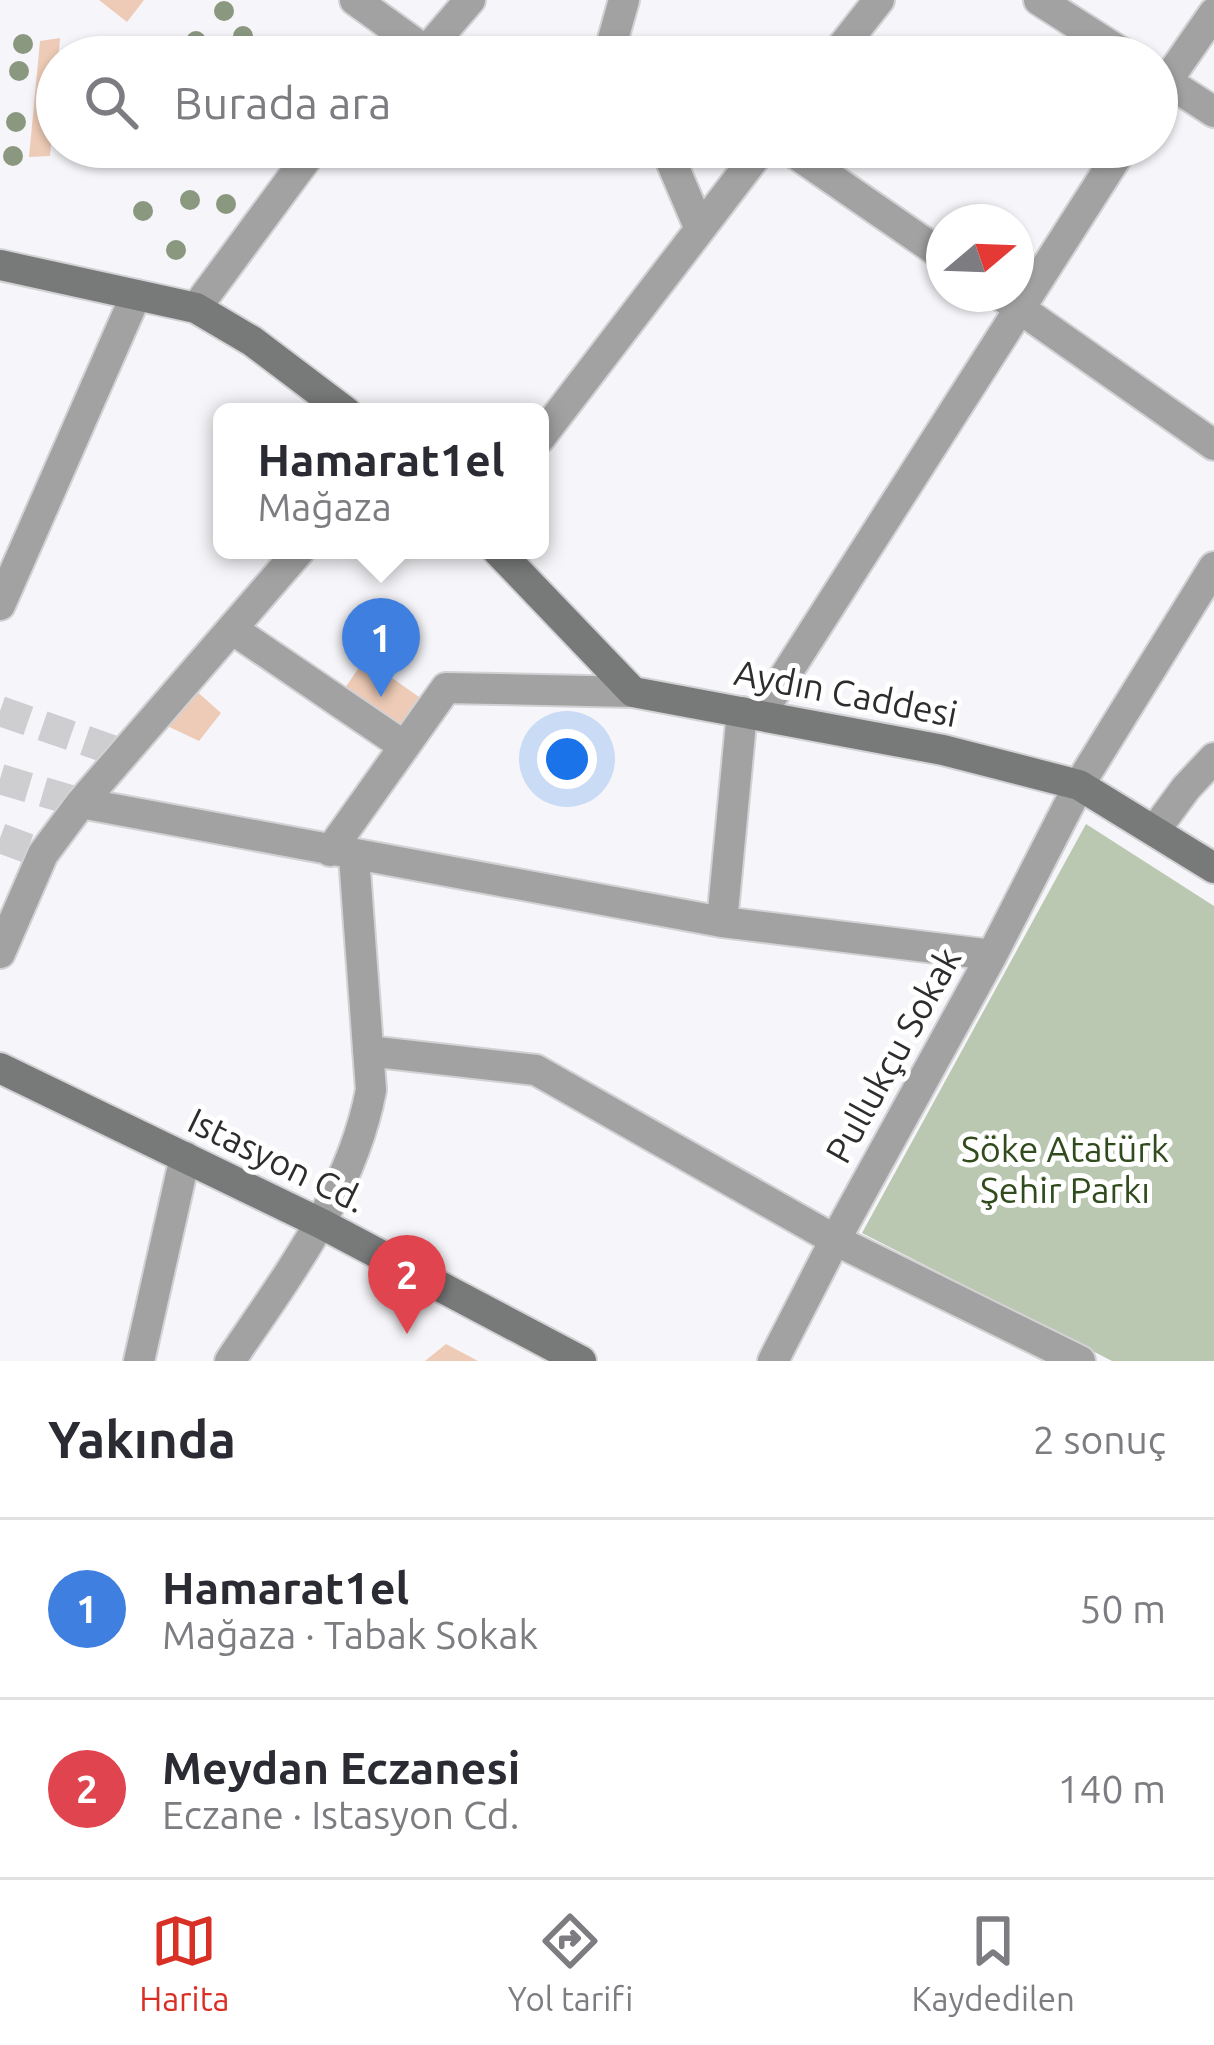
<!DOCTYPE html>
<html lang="tr">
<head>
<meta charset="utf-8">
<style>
  :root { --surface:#fff; --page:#f7f7f7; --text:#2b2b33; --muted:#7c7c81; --line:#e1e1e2; --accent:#d93025 }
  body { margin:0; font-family:Ubuntu,sans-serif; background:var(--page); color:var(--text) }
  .compass { position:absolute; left:926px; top:204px; width:108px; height:108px; border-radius:50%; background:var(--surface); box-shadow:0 3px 9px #0004; rotate:71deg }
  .you { position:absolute; left:567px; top:759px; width:42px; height:42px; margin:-30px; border:9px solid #fff; border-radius:50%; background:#1a73e8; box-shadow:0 0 0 18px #1a73e833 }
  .badge { display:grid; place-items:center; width:78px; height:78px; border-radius:50%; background:var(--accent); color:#fff; font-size:39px; font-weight:700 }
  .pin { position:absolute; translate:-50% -99px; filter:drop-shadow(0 3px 6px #0008) }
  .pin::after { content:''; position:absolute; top:63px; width:42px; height:36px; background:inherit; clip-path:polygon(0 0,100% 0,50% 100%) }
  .popup { position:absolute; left:213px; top:403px; width:336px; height:156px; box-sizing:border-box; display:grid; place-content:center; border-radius:18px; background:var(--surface); filter:drop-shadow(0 3px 9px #0005); font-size:39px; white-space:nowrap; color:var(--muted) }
  .popup b { font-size:45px; color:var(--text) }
  .popup::after { content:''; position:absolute; left:50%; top:100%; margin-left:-24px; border:24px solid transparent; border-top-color:var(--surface) }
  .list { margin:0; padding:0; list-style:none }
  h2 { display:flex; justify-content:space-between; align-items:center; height:156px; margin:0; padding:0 48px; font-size:51px }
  h2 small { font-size:39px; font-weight:400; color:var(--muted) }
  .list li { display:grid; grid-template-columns:78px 1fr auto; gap:36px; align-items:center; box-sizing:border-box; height:180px; padding:0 48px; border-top:3px solid var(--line) }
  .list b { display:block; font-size:45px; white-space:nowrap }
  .list p { margin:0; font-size:39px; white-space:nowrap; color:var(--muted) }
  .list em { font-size:39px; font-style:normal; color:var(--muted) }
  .icon { flex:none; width:66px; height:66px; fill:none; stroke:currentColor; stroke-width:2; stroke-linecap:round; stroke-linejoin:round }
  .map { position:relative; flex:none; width:1214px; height:1361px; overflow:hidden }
  .search { position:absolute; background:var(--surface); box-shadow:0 3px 9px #0004; left:36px; right:36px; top:36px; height:132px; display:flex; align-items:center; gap:30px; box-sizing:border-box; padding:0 42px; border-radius:66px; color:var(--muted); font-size:45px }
  .sheet { height:516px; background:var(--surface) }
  nav { display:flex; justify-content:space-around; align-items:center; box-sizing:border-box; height:168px; border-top:3px solid var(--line); background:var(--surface); font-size:33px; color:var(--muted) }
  nav a { display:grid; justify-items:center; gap:6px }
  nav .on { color:var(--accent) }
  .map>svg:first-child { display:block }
</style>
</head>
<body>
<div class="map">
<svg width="1214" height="1361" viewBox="0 0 1214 1361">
  <rect width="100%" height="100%" fill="#f6f5f9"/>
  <path fill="#bac8b1" d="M1086,824L1214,906V1361H1112L862,1233Z"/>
  <path fill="#edcbb6" d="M99,0H144L127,22Z
    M60,38L50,156L29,157L40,41Z
    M365,659L422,699L397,735L340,695Z
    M193,688L221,713L199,741L161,723Z
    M446,1344L478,1361H425Z"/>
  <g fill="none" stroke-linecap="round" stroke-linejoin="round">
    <path stroke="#cecdd0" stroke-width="30" stroke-dasharray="30 15" stroke-linecap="butt" d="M0,711L124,754
      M0,779L81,803
      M0,838L43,854"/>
    <defs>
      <path id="street" d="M355,0L427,52L562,57
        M1039,0L1128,57
        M421,57L470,0
        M608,57L624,0
        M834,57L879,0
        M1157,75L1214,112
        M1157,95L1214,13
        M665,147L700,229
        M786,147L944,256
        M999,294L1214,445
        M196,308L315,147
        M540,438L763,147
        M0,605L136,295
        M232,629L404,746
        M760,715L1123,147
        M81,803L722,922L992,955
        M1155,830L1186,788L1214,758
        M330,851L446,688L633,692
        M722,922L742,712
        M0,953L43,854L81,803L300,550
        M368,1051L536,1070L835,1240L1080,1361
        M139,1361L185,1157
        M230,1361C287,1276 352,1192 371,1090L354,856
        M773,1361L835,1240L992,955L1079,785L1214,567"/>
      <path id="secondary" d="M0,265L196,308L252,341L346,412
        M497,550L633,692L943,750L1079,785L1214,868
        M0,1068L322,1224L581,1361"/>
    </defs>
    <use href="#street" stroke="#d2d1d4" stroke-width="34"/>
    <use href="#secondary" stroke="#d2d1d4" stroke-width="34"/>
    <use href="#street" stroke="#a1a2a1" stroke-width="30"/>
    <use href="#secondary" stroke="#787a79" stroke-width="30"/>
  </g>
  <g fill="#8a9880">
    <circle cx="224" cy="11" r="10"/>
    <circle cx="243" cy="36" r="10"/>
    <circle cx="196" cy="41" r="10"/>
    <circle cx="23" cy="44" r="10"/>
    <circle cx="19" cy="71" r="10"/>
    <circle cx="16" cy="122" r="10"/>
    <circle cx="13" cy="156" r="10"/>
    <circle cx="190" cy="200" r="10"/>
    <circle cx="226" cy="204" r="10"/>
    <circle cx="143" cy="211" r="10"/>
    <circle cx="176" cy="250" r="10"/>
  </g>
  <g text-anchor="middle" stroke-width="10" stroke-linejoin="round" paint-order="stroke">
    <g font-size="36" fill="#2d2d2e" stroke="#fff">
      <text transform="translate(846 693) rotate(11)" y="13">Aydın Caddesi</text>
      <text transform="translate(893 1055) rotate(-61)" y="13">Pullukçu Sokak</text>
      <text transform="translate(277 1160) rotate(26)" y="13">Istasyon Cd.</text>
    </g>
    <g font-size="36" fill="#314b1d" stroke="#fff">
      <text x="1065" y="1162">Söke Atatürk<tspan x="1065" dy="41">Şehir Parkı</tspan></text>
    </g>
  </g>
</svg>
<svg class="compass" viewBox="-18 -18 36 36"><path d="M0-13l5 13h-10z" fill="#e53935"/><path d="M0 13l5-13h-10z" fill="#7c7c81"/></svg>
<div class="you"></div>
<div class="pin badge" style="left:381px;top:697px;background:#3f7fe0">1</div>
<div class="popup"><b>Hamarat1el</b>Mağaza</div>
<div class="pin badge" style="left:407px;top:1334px;background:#e0444e">2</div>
<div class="search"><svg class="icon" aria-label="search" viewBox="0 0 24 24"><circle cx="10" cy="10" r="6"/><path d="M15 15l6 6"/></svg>Burada ara</div>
</div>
<section class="sheet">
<h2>Yakında<small>2 sonuç</small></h2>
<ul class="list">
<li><span class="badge" style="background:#3f7fe0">1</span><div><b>Hamarat1el</b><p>Mağaza · Tabak Sokak</p></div><em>50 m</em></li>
<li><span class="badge" style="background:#e0444e">2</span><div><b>Meydan Eczanesi</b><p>Eczane · Istasyon Cd.</p></div><em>140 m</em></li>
</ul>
</section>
<nav>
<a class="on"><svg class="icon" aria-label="map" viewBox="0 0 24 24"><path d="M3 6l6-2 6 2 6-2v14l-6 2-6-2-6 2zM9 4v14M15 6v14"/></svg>Harita</a>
<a><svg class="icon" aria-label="directions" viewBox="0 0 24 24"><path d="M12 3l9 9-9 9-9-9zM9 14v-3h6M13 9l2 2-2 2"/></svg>Yol tarifi</a>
<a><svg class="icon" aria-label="saved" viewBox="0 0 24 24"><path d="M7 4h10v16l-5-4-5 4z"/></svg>Kaydedilen</a>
</nav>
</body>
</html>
